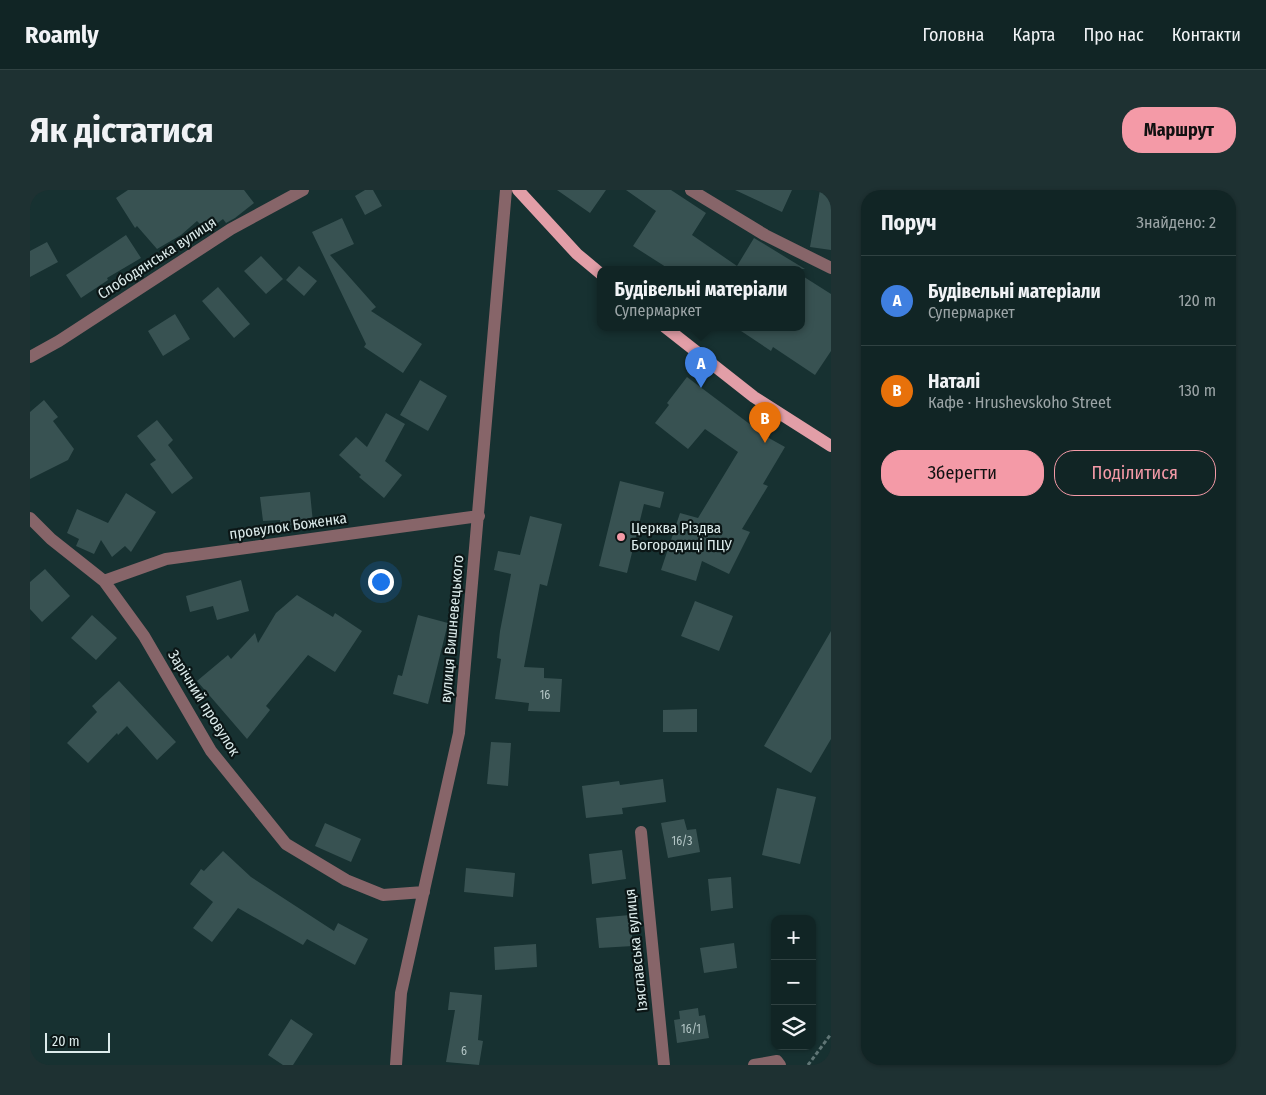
<!DOCTYPE html>
<html lang="uk">
<head>
<meta charset="utf-8">
<style>
  :root { --surface:#112525; --page:#1e3132; --text:#f1f3f6; --muted:#9ca5a7; --line:#304242; --accent:#f49aa7 }
  body { margin:0; font-family:"Fira Sans Condensed",sans-serif; background:var(--page); color:var(--text) }
  .controls { position:absolute; right:15px; bottom:15px; display:grid; overflow:hidden; border-radius:10px; box-shadow:0 1px 4px #0004 }
  .controls button { width:45px; height:45px; display:grid; place-items:center; padding:0; border:0; border-bottom:1px solid var(--line); background:var(--surface); color:var(--text); font:25px sans-serif }
  .scale { position:absolute; left:15px; bottom:12px; width:65px; box-sizing:border-box; padding-left:5px; border:2px solid #dcebeb; border-top:0; font-size:14px; line-height:18px; white-space:nowrap; color:#dcebeb; -webkit-text-stroke:4px #0b1616; paint-order:stroke }
  .you { position:absolute; left:350px; top:391px; width:18px; height:18px; margin:-12px; border:4px solid #fff; border-radius:50%; background:#1a73e8; box-shadow:0 0 0 8px #1a73e833 }
  .badge { display:grid; place-items:center; width:32px; height:32px; border-radius:50%; background:var(--accent); color:#fff; font-size:16px; font-weight:700 }
  .pin { position:absolute; translate:-50% -41px; filter:drop-shadow(0 1px 2px #0008) }
  .pin::after { content:''; position:absolute; top:26px; width:18px; height:15px; background:inherit; clip-path:polygon(0 0,100% 0,50% 100%) }
  .popup { position:absolute; left:567px; top:76px; width:208px; height:65px; box-sizing:border-box; display:grid; place-content:center; border-radius:10px; background:var(--surface); filter:drop-shadow(0 1px 4px #0005); font-size:16px; white-space:nowrap; color:var(--muted) }
  .popup b { font-size:19px; color:var(--text) }
  .popup::after { content:''; position:absolute; left:50%; top:100%; margin-left:-10px; border:10px solid transparent; border-top-color:var(--surface) }
  .list { margin:0; padding:0; list-style:none }
  h2 { display:flex; justify-content:space-between; align-items:center; height:65px; margin:0; padding:0 20px; font-size:21px }
  h2 small { font-size:16px; font-weight:400; color:var(--muted) }
  .list li { display:grid; grid-template-columns:32px 1fr auto; gap:15px; align-items:center; box-sizing:border-box; height:90px; padding:0 20px; border-top:1px solid var(--line) }
  .list b { display:block; font-size:19px; white-space:nowrap }
  .list p { margin:0; font-size:16px; white-space:nowrap; color:var(--muted) }
  .list em { font-size:16px; font-style:normal; color:var(--muted) }
  .actions { display:flex; gap:10px; padding:15px 20px }
  .actions a { flex:1; padding:11px 0; border:1px solid var(--accent); border-radius:20px; text-align:center; font-size:18px; color:var(--accent) }
  .actions .main { background:var(--accent); color:#111 }
  .icon { flex:none; width:28px; height:28px; fill:none; stroke:currentColor; stroke-width:2; stroke-linecap:round; stroke-linejoin:round }
  .map { position:relative; flex:none; width:801px; height:875px; overflow:hidden; border-radius:20px }
  header { display:flex; align-items:center; gap:30px; box-sizing:border-box; height:70px; padding:0 25px; background:var(--surface); border-bottom:1px solid var(--line) }
  header strong { font-size:24px }
  nav { display:flex; gap:28px; margin-inline-start:auto; font-size:18px }
  .intro { display:flex; align-items:center; justify-content:space-between; box-sizing:border-box; height:120px; padding:0 30px }
  h1 { margin:0; font-size:35px }
  .button { padding:12px 22px; border-radius:20px; background:var(--accent); color:#111; font-size:18px; font-weight:700 }
  main { display:flex; gap:30px; padding:0 30px }
  aside { flex:1; background:var(--surface); border-radius:20px; box-shadow:0 1px 4px #0004 }
  .map>svg:first-child { display:block }
</style>
</head>
<body>
<header>
<strong>Roamly</strong>
<nav><a>Головна</a><a>Карта</a><a>Про нас</a><a>Контакти</a></nav>
</header>
<div class="intro"><h1>Як дістатися</h1><a class="button">Маршрут</a></div>
<main>
<div class="map">
<svg width="801" height="875" viewBox="0 0 801 875">
  <rect width="100%" height="100%" fill="#173131"/>
  <path fill="#385252" d="M98,0H214L224,13L205,28L196,33L193,29L177,41L167,31L151,45L127,59L107,36L105,38L86,8Z
    M335,0H343L352,16L335,25L325,6Z
    M527,0H576L560,23Z
    M596,0H641L676,23L662,45L707,76L724,48L775,79H639L603,56L626,21Z
    M705,0H762L752,22Z
    M790,0H801V60L780,57Z
    M312,28L324,54L300,65L346,117L341,121L392,154L373,183L334,157L336,154L282,42Z
    M96,45L111,68L77,88L78,90L51,108L36,85Z
    M17,52L28,72L0,87V61Z
    M231,66L253,89L236,104L214,81Z
    M269,76L287,91L274,106L256,90Z
    M771,85L801,104V161L785,185L743,157L741,161L705,137H771Z
    M188,97L220,134L204,148L172,111Z
    M145,124L160,149L133,166L118,141Z
    M657,187L737,247L755,257L733,294L738,296L712,339L720,342L699,384L672,371L666,391L631,380L650,323L668,328L708,262L675,239L658,259L625,233L639,215L637,213Z
    M390,190L417,206L398,241L370,225Z
    M14,210L28,227L23,231L44,259L38,270L0,289V222Z
    M356,223L375,234L355,271L372,285L354,308L329,287L331,285L309,265L326,247L337,257Z
    M127,230L143,250L138,255L163,288L142,304L120,274L126,270L107,246Z
    M590,291L634,302L630,318L614,314L597,383L569,376Z
    M280,302L283,333L251,336L250,330L233,331L230,307Z
    M96,303L126,322L101,362L95,356L82,367L71,350L64,364L46,356L49,349L37,343L47,319L78,333Z
    M500,326L532,334L517,396L510,394L494,477L514,478V488L532,489L530,522L498,521L499,513L465,509L471,469L467,468L470,441L481,384L464,380L468,361L490,365Z
    M15,379L40,406L12,432L0,419V392Z
    M211,390L219,421L187,430L183,416L160,422L156,406Z
    M267,405L303,427L305,423L332,441L305,482L278,465L236,516L240,520L217,549L167,491L198,465L201,469L225,443L228,453L246,423Z
    M665,411L703,426L689,461L651,446Z
    M62,425L87,448L66,470L41,448Z
    M388,425L418,433L398,514L363,504L368,485L372,486Z
    M801,441V549L781,583L734,556Z
    M89,491L146,552L127,570L97,536L88,545L87,543L58,573L37,553L67,522L62,516Z
    M667,519V542H633V520Z
    M461,552L481,553L478,596L457,594Z
    M633,589L636,612L592,618L593,624L556,628L552,596L589,591L590,595Z
    M747,598L786,607L770,674L732,665Z
    M654,629L657,640L666,639L670,662L638,668L631,633Z
    M295,633L331,649L321,672L285,656Z
    M592,660L596,689L562,694L559,664Z
    M193,661L221,687L304,741L308,733L338,749L325,775L277,749L273,755L208,718L182,752L163,738L183,712L160,694L171,679L174,681Z
    M436,678L485,683L483,707L434,702Z
    M701,687L703,718L681,721L678,689Z
    M600,725L603,756L569,758L566,728Z
    M704,753L707,778L674,783L670,758Z
    M506,754L507,777L465,780L464,757Z
    M420,802L452,805L448,850L453,851L449,875L416,872L425,820H418Z
    M668,818L669,826L675,825L679,848L647,853L644,830L650,829L649,821Z
    M261,829L283,844L263,875H253L238,865Z"/>
  <g fill="none" stroke-linecap="round" stroke-linejoin="round">
    <path stroke="#5f7575" stroke-width="3" stroke-dasharray="4 2.5" stroke-linecap="butt" d="M778,875L801,844"/>
    <path stroke="#876569" stroke-width="12" d="M661,0L735,45L801,78
      M0,167L29,151L201,39L273,0
      M0,328L21,349L74,391L114,446L181,561L256,654L316,690L353,705L394,702
      M74,391L136,369L449,326
      M611,642L634,875
      M366,875L371,803L429,543L476,0
      M724,875L747,871L750,875"/>
    <path stroke="#e29ea7" stroke-width="12" d="M488,0L547,64L571,84
      M635,137L724,207L801,256"/>
  </g>
  <circle fill="#f49aa7" stroke="#0b1616" stroke-width="2" cx="591" cy="347" r="5"/>
  <g text-anchor="middle" stroke-width="4.5" stroke-linejoin="round" paint-order="stroke">
    <g font-size="12" fill="#b3c5c5">
      <text x="515" y="509">16</text>
      <text x="652" y="655">16/3</text>
      <text x="661" y="843">16/1</text>
      <text x="434" y="865">6</text>
    </g>
    <g font-size="15" fill="#dcebeb" stroke="#0b1616">
      <text transform="translate(127 68) rotate(-33)" y="5">Слободянська вулиця</text>
      <text transform="translate(258 336) rotate(-8)" y="5">провулок Боженка</text>
      <text transform="translate(422 439) rotate(-85)" y="5">вулиця Вишневецького</text>
      <text transform="translate(174 513) rotate(58)" y="5">Зарічний провулок</text>
      <text transform="translate(606 760) rotate(-96)" y="5">Ізяславська вулиця</text>
    </g>
    <g font-size="15" fill="#dcebeb" stroke="#0b1616" text-anchor="start">
      <text x="601" y="343">Церква Різдва<tspan x="601" dy="17">Богородиці ПЦУ</tspan></text>
    </g>
  </g>
</svg>
<div class="controls">
<button>+</button>
<button>−</button>
<button><svg class="icon" aria-label="layers" viewBox="0 0 24 24"><path d="M12 4l9 5-9 5-9-5zM3 14l9 5 9-5"/></svg></button>
</div>
<div class="scale">20 m</div>
<div class="you"></div>
<div class="pin badge" style="left:671px;top:198px;background:#3f7fe0">A</div>
<div class="popup"><b>Будівельні матеріали</b>Супермаркет</div>
<div class="pin badge" style="left:735px;top:253px;background:#e8710a">B</div>
</div>
<aside>
<h2>Поруч<small>Знайдено: 2</small></h2>
<ul class="list">
<li><span class="badge" style="background:#3f7fe0">A</span><div><b>Будівельні матеріали</b><p>Супермаркет</p></div><em>120 m</em></li>
<li><span class="badge" style="background:#e8710a">B</span><div><b>Наталі</b><p>Кафе · Hrushevskoho Street</p></div><em>130 m</em></li>
</ul>
<div class="actions"><a class="main">Зберегти</a><a>Поділитися</a></div>
</aside>
</main>
</body>
</html>
